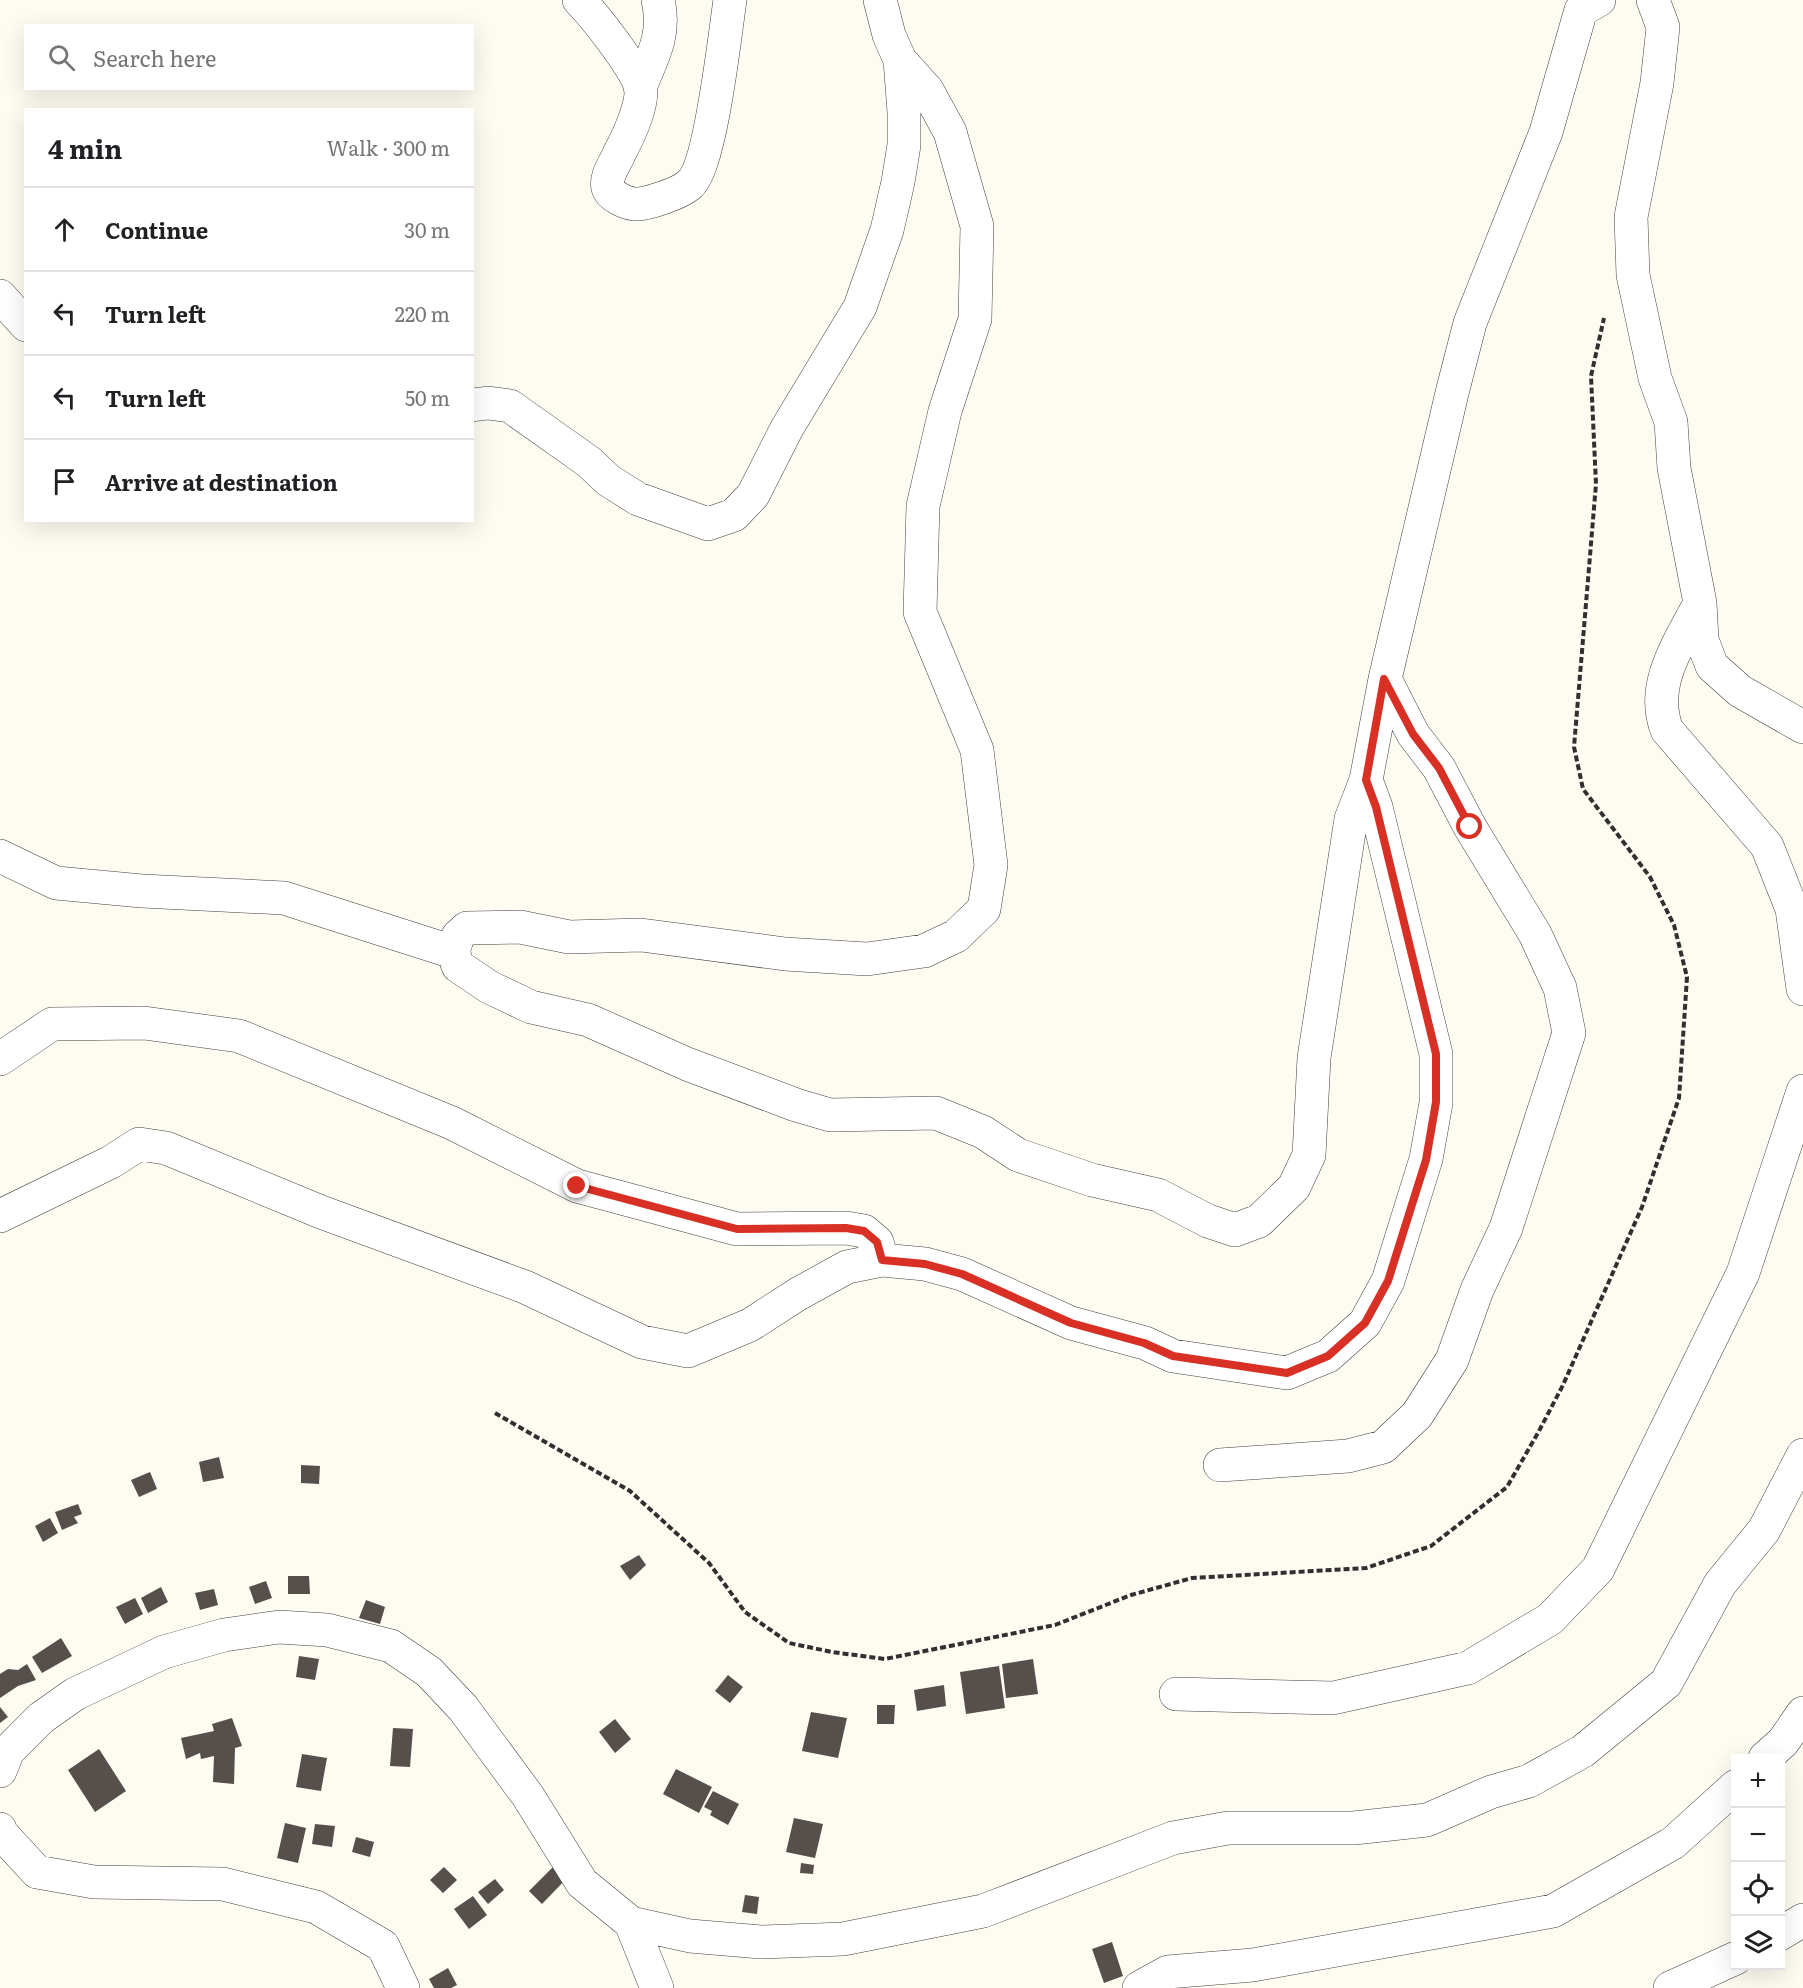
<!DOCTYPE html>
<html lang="en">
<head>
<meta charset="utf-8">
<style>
  :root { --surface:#fff; --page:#f2f2f2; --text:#202124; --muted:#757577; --line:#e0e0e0 }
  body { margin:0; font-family:Literata,serif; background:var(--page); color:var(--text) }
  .controls { position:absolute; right:18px; bottom:18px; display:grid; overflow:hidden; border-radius:0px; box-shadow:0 6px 24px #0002 }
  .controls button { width:54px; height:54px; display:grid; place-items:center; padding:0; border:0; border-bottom:2px solid var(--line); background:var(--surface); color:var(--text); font:30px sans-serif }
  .stop { position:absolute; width:18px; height:18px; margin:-14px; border:4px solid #d93025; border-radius:50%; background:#fff }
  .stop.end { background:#d93025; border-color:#fff; box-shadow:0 2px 6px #0008 }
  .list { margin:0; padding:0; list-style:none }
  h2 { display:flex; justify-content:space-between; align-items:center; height:78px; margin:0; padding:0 24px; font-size:26px }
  h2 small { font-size:20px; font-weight:400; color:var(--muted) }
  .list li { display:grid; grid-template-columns:39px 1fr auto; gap:18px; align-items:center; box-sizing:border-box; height:84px; padding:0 24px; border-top:2px solid var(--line) }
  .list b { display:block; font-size:22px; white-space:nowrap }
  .list em { font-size:20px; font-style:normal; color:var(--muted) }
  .icon { flex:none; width:33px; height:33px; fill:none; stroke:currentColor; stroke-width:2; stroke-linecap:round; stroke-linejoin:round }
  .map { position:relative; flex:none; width:1803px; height:1988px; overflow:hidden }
  .search { position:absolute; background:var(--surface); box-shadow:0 6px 24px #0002; left:24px; top:24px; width:450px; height:66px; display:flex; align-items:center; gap:15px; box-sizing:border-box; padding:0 21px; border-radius:0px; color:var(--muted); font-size:22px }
  .panel { position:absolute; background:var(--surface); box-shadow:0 6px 24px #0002; left:24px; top:108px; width:450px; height:414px; border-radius:0px }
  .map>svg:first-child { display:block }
</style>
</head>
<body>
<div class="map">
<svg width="1803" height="1988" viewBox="0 0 1803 1988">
  <rect width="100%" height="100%" fill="#fefbf1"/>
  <path fill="#564f4c" d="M219,1457L224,1478L203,1482L199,1462Z
    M301,1465L320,1466L319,1484L301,1483Z
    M150,1472L157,1489L139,1497L131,1480Z
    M78,1504L82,1514L74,1517L78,1523L62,1530L55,1512Z
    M50,1518L58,1533L43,1542L35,1526Z
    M639,1555L646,1565L630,1580L620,1566Z
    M288,1576H309L310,1594H288Z
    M266,1581L272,1598L255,1604L249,1587Z
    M161,1587L168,1602L148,1613L141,1598Z
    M214,1589L218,1605L200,1610L195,1593Z
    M135,1598L143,1614L125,1624L116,1607Z
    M366,1600L385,1607L380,1624L359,1618Z
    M61,1638L72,1656L42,1673L32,1657Z
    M299,1656L319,1659L315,1680L296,1677Z
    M1033,1659L1038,1694L1006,1698L1002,1664Z
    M27,1664L36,1680L18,1686L0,1698V1674L8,1669L18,1670Z
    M999,1666L1005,1708L966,1714L960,1672Z
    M728,1675L743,1687L730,1703L715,1691Z
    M944,1685L946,1706L917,1711L914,1690Z
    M877,1705H895L894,1724H877Z
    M0,1707L8,1717L0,1723Z
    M811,1712L847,1718L838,1758L802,1751Z
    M232,1718L242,1746L235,1748L234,1784L213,1782L214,1756L201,1759L200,1753L186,1759L181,1738L214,1731L212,1724Z
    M615,1719L631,1739L615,1753L599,1732Z
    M393,1728L413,1729L410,1767L390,1766Z
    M99,1749L126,1791L95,1812L68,1770Z
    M302,1754L327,1758L321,1791L296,1787Z
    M676,1769L712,1787L699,1813L663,1794Z
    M713,1791L739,1804L728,1825L710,1815L712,1811L704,1807Z
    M794,1818L823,1824L815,1858L786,1852Z
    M285,1823L306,1828L298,1863L277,1858Z
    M315,1824L335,1826L332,1847L312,1844Z
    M356,1837L374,1842L370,1857L352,1852Z
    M557,1863L570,1875L542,1904L529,1891Z
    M801,1863L814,1865L813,1874L800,1873Z
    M444,1867L457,1880L443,1893L430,1880Z
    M495,1879L504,1890L488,1904L478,1892Z
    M745,1895L759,1897L757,1914L742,1912Z
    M473,1896L487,1915L469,1929L454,1909Z
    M1112,1942L1123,1976L1104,1983L1092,1949Z
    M448,1968L457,1985L451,1988H434L429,1979Z"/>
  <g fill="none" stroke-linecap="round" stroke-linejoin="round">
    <defs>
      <path id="minor" d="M579,0C595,16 633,65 640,85C645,102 627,139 619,154C615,164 605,176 608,188C610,196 626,203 634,204C646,205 680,193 689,185C711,167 725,33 730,0
        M880,0L889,35L900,60L927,90L950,132L977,226L975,319L945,411L923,506L920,612L977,750L991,865L984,909L956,936L924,951L867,959L785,954L641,935L569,937L520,927L467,928L458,936L453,952L458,966L489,987L531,1007L588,1020L687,1064L796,1105L830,1115L936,1113L983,1132L1018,1155L1092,1180L1158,1195L1208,1221L1235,1230L1259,1221L1294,1187L1309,1155L1314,1058L1351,819L1366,780L1385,679L1452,393L1470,323L1546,132L1581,10L1599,0
        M1653,0L1663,27L1657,83L1631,217L1633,275L1655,378L1671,422L1674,468L1700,603L1702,640L1712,666L1740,691L1803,727
        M640,87C653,56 666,34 658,0
        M0,296L26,325
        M472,405L488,403L510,406L589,462L608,480L638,499L708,524L734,515L753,495L787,428L860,307L887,230L898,182L904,145V112L900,60
        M1700,603C1680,642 1649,685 1667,730L1767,846L1792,909L1803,989
        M0,856L56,883L142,891L284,898L453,952
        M0,1059L52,1024L144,1023L239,1036L452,1123L577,1186L737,1229L846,1228L864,1231L877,1242L882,1260
        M0,1216L111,1162L139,1144L166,1148L321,1212L525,1287L642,1342L688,1351L750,1325L798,1294L847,1267L882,1260L925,1264L962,1274L1071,1323L1145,1343L1173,1356L1287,1373L1328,1356L1365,1323L1388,1281L1426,1159L1436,1103V1054L1376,807L1366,780
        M1220,1465L1348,1456L1383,1447L1417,1415L1452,1360L1477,1290L1506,1228L1569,1033L1560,988L1535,934L1470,827L1439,768L1413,734L1385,679
        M1176,1694L1333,1698L1468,1668L1550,1619L1598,1569L1743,1273L1803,1091
        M1765,1758L1783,1742L1803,1713
        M0,1771L8,1751L41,1718L75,1694L164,1652L224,1635L279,1627L327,1630L391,1646L429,1672L463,1708L528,1796L582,1883L631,1923L690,1936L761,1942L843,1939L983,1911L1173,1838L1228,1828H1354L1427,1820L1491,1792L1529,1781L1583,1751L1666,1683L1720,1584L1764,1530L1803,1455
        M0,1829L1,1833L37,1872L94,1882L223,1884L316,1907L383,1946L403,1988
        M631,1923L657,1988
        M1780,1934L1803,1920
        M1139,1988L1168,1972L1253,1965L1553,1911L1673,1843L1736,1786
        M1670,1988L1736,1958"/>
    </defs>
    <use href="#minor" stroke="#414141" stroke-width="34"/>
    <path stroke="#303030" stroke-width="4" stroke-dasharray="6 3" stroke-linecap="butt" d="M495,1413L630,1491L709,1563L745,1612L789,1643L832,1652L885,1659L1055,1625L1131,1595L1192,1578L1366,1568L1431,1546L1507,1487L1539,1431L1563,1385L1642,1207L1679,1098L1687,977L1674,925L1650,877L1583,789L1574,747L1596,484L1591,376L1604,318"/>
    <use href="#minor" stroke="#fff" stroke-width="33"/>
  </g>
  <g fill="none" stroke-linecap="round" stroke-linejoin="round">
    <path stroke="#d93025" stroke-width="8" d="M577,1186L737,1229L846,1228L864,1231L877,1242L882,1260L925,1264L962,1274L1071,1323L1144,1343L1173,1356L1287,1373L1328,1356L1365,1323L1388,1281L1426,1160L1436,1102V1054L1376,807L1366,780L1384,679L1413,734L1439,768L1470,827"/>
  </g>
</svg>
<div class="controls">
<button>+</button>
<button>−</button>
<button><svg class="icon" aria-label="locate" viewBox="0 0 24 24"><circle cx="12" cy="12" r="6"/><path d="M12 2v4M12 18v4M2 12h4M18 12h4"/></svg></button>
<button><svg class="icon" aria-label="layers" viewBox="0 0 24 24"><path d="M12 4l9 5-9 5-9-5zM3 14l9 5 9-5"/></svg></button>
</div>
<div class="stop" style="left:1470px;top:827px"></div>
<div class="stop end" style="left:577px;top:1186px"></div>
<div class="search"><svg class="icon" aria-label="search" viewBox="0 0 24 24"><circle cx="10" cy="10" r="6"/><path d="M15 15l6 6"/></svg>Search here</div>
<section class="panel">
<h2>4 min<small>Walk · 300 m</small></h2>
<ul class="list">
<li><svg class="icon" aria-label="ahead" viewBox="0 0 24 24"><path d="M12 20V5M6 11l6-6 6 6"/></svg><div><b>Continue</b></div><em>30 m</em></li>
<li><svg class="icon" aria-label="left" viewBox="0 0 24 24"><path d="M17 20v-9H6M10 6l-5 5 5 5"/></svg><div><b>Turn left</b></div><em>220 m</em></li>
<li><svg class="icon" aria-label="left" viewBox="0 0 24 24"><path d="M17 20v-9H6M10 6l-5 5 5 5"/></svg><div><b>Turn left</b></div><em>50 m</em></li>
<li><svg class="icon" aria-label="arrive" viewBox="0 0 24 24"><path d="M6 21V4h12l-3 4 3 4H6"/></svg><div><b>Arrive at destination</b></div></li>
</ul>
</section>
</div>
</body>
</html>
